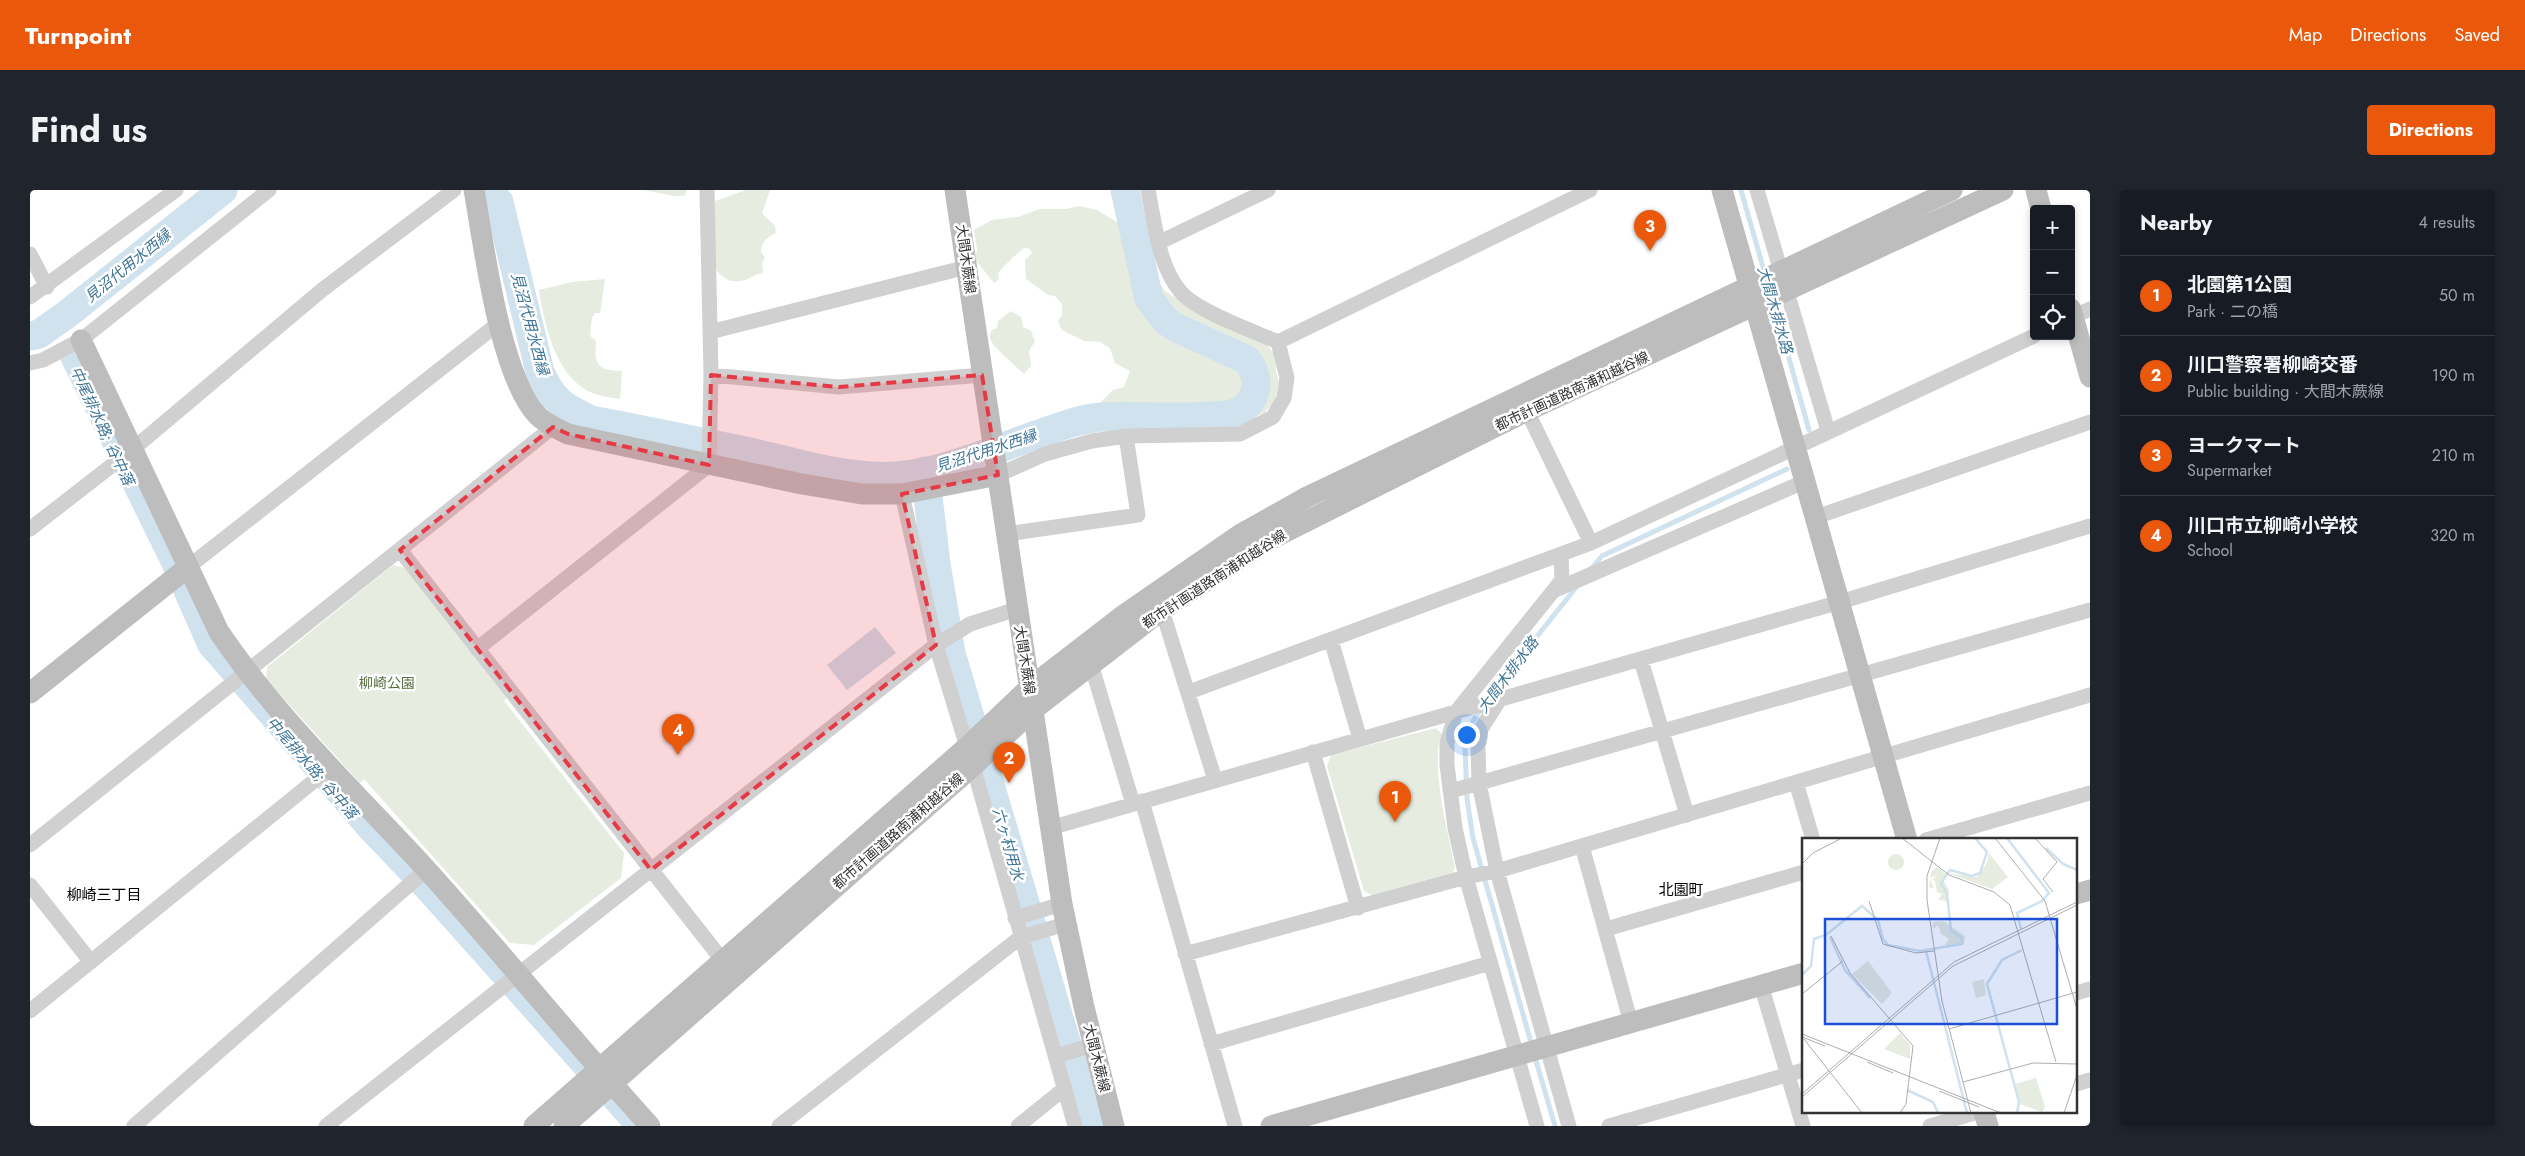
<!DOCTYPE html>
<html lang="en">
<head>
<meta charset="utf-8">
<style>
  :root { --surface:#171b24; --page:#20242c; --text:#f1f3f6; --muted:#9ea1a6; --line:#363941; --accent:#ea580c }
  body { margin:0; font-family:Jost,"Noto Sans JP",sans-serif; background:var(--page); color:var(--text) }
  .controls { position:absolute; right:15px; top:15px; display:grid; overflow:hidden; border-radius:5px; box-shadow:0 2px 8px #0003 }
  .controls button { width:45px; height:45px; display:grid; place-items:center; padding:0; border:0; border-bottom:1px solid var(--line); background:var(--surface); color:var(--text); font:25px sans-serif }
  .you { position:absolute; left:1436px; top:544px; width:18px; height:18px; margin:-12px; border:4px solid #fff; border-radius:50%; background:#1a73e8; box-shadow:0 0 0 8px #1a73e833 }
  .badge { display:grid; place-items:center; width:32px; height:32px; border-radius:50%; background:var(--accent); color:#fff; font-size:16px; font-weight:700 }
  .pin { position:absolute; translate:-50% -41px; filter:drop-shadow(0 1px 2px #0008) }
  .pin::after { content:''; position:absolute; top:26px; width:18px; height:15px; background:inherit; clip-path:polygon(0 0,100% 0,50% 100%) }
  .list { margin:0; padding:0; list-style:none }
  h2 { display:flex; justify-content:space-between; align-items:center; height:65px; margin:0; padding:0 20px; font-size:21px }
  h2 small { font-size:16px; font-weight:400; color:var(--muted) }
  .list li { display:grid; grid-template-columns:32px 1fr auto; gap:15px; align-items:center; box-sizing:border-box; height:80px; padding:0 20px; border-top:1px solid var(--line) }
  .list b { display:block; font-size:19px; white-space:nowrap }
  .list p { margin:0; font-size:16px; white-space:nowrap; color:var(--muted) }
  .list em { font-size:16px; font-style:normal; color:var(--muted) }
  .icon { flex:none; width:28px; height:28px; fill:none; stroke:currentColor; stroke-width:2; stroke-linecap:round; stroke-linejoin:round }
  .map { position:relative; flex:none; width:2060px; height:936px; overflow:hidden; border-radius:5px }
  header { display:flex; align-items:center; gap:30px; box-sizing:border-box; height:70px; padding:0 25px; background:var(--accent); color:#fff }
  header strong { font-size:24px }
  nav { display:flex; gap:28px; margin-inline-start:auto; font-size:18px }
  .intro { display:flex; align-items:center; justify-content:space-between; box-sizing:border-box; height:120px; padding:0 30px }
  h1 { margin:0; font-size:35px }
  .button { padding:12px 22px; border-radius:5px; background:var(--accent); color:#fff; font-size:18px; font-weight:700 }
  main { display:flex; gap:30px; padding:0 30px }
  aside { flex:1; background:var(--surface); border-radius:5px; box-shadow:0 2px 8px #0003 }
  .map>svg:first-child { display:block }
</style>
</head>
<body>
<header>
<strong>Turnpoint</strong>
<nav><a>Map</a><a>Directions</a><a>Saved</a></nav>
</header>
<div class="intro"><h1>Find us</h1><a class="button">Directions</a></div>
<main>
<div class="map">
<svg width="2060" height="936" viewBox="0 0 2060 936">
  <rect width="100%" height="100%" fill="#fff"/>
  <path fill="#e6ecdf" d="M613,0H657L654,6H644Z
    M716,0H740L732,23L745,36L746,43C737,47 732,52 731,62L735,67L732,73L733,83C725,84 718,90 711,91C684,95 678,61 670,43L682,27L685,11Z
    M1049,16L1067,20L1092,35L1111,41L1119,55V70L1125,87L1135,101L1152,112L1237,155L1245,165L1246,181L1249,192L1245,212L1234,223L1208,232H1169L1111,235L1067,232L1063,220L1083,200L1094,197L1100,181L1085,173L1080,158L1070,152L1054,151L1032,140L1028,131L1032,125V114L1025,106L1018,105L996,89L995,70L1002,63L1000,59L994,58C984,66 976,74 968,83L969,89L964,93L945,69L947,59L944,40L962,30L988,27L1010,19H1036Z
    M575,89L570,123H565L562,127L560,146L566,151C564,175 567,180 592,181L590,209C578,207 564,206 553,198C524,179 514,132 509,100L542,92Z
    M981,121L991,127L993,137L1001,141L1005,151L999,161L1001,176L994,184L964,156L959,146L962,140L967,138L968,131Z
    M363,375L376,378L478,507L474,511L594,663L591,688L504,755L480,753L334,589L330,593L236,489L237,477Z
    M1406,538L1412,544C1399,571 1419,647 1425,678L1422,683L1342,705L1334,701L1297,576L1301,565Z"/>
  <path fill="#cfe2ee" d="M845,437L866,463L817,500L797,475Z"/>
  <g fill="none" stroke-linecap="round" stroke-linejoin="round">
    <path stroke="#cfe2ee" stroke-width="5" d="M1711,0L1735,84
      M1743,111L1779,240
      M1561,379L1572,366L1757,279
      M1458,508L1548,395
      M1451,519L1443,531L1435,558L1437,609L1443,648L1502,856
      M1504,864L1525,936"/>
    <path stroke="#cfe2ee" stroke-width="18" d="M39,167L140,373L177,457L337,641L394,701L604,936"/>
    <path stroke="#cfe2ee" stroke-width="29" d="M456,0L469,12L510,182C523,211 532,216 561,230C614,240 667,251 720,262C760,271 801,284 842,286C897,290 955,263 1006,245C1027,238 1048,229 1071,227C1098,224 1196,233 1213,219C1230,206 1229,185 1217,170L1147,138L1136,131L1119,109L1095,0
      M0,146L9,144L36,125L193,0
      M895,281L906,374L921,463L1061,936"/>
    <path stroke="#d0d0d0" stroke-width="15" d="M1727,0L1798,241
      M1128,53L1238,0
      M0,64L17,97
      M0,107L146,0
      M2041,128L2060,119
      M680,142L937,77
      M1248,152L1560,0
      M0,173L13,170L51,150L239,0
      M681,185L809,197L952,185
      M1497,221L1561,353
      M968,285L1015,264L1062,251L1096,246L1210,244L1243,227L1254,208L1257,188L1248,152C1223,141 1166,121 1150,101C1128,75 1125,33 1118,0
      M1786,327L2060,232
      M0,339L103,259L292,100L424,0
      M977,344L1108,325L1096,246
      M370,360L693,771
      M157,378L469,133
      M1525,400L1776,291
      M1132,420L1185,590
      M1301,450L1330,549
      M447,459L679,275L681,185L677,0
      M1611,470L1657,625
      M1061,474L1103,614
      M1159,502L1561,353L2004,146
      M1470,509L1451,539L1448,556L1449,593L1467,681L1539,936
      M937,557L906,455L940,434L987,419
      M1283,562L1328,718
      M943,576L1045,936
      M1766,592L1783,650
      M1421,601L2060,420
      M1112,611L1205,936
      M1020,638L1810,412L2060,336
      M1896,650L2060,603
      M0,655L523,237
      M1552,656L1601,833
      M0,695L61,772
      M985,728L1032,714
      M1576,739L1774,682
      M1155,764L1436,687L1467,681L2060,505
      M1731,795L1773,936
      M2046,803L2060,799
      M0,821L300,578
      M1181,854L1460,773
      M1026,866L1063,855
      M2046,894L2060,890
      M104,936L396,680
      M296,936L906,455L872,304
      M749,936L991,747L1036,734
      M988,936L1035,898
      M1507,936L1436,687L1425,638L1417,575V553L1426,522L1532,390L1531,364
      M1579,936L1774,880
      M1900,936L1948,922"/>
    <path stroke="#bdbdbd" stroke-width="21" d="M444,0C454,56 470,187 508,226C516,234 528,239 538,244L772,294L832,304H872L968,285
      M925,0L1032,714L1054,817L1084,936
      M1692,0L1877,650
      M2006,0L2011,19
      M2041,119L2060,187
      M51,150L189,442C248,529 325,602 396,679C472,763 544,852 620,936
      M0,503L157,378
      M2046,704L2060,700
      M1954,922L1958,936
      M504,936L937,557L999,498L1091,427L1211,344L1277,307L1922,0
      M534,936L943,576L1003,520L1132,420L1239,350L1497,221L1973,0
      M1241,936L1774,783"/>
  </g>
  <path fill="#e63946" fill-opacity="0.2" stroke="#e63946" stroke-width="4" stroke-dasharray="10 6" stroke-linejoin="round" d="M681,185L809,197L952,185L968,285L872,304L906,455L621,680L370,360L523,237L538,244L679,275Z"/>
  <g text-anchor="middle" stroke-width="5" stroke-linejoin="round" paint-order="stroke">
    <g font-size="14" fill="#333" stroke="#fff">
      <text transform="translate(936 69) rotate(82)" y="5">大間木蕨線</text>
      <text transform="translate(1542 201) rotate(-25)" y="5">都市計画道路南浦和越谷線</text>
      <text transform="translate(1184 389) rotate(-33)" y="5">都市計画道路南浦和越谷線</text>
      <text transform="translate(995 470) rotate(81)" y="5">大間木蕨線</text>
      <text transform="translate(868 641) rotate(-41)" y="5">都市計画道路南浦和越谷線</text>
      <text transform="translate(1067 868) rotate(76)" y="5">大間木蕨線</text>
    </g>
    <g font-size="14" fill="#56703f" stroke="#fff">
      <text x="357" y="498">柳崎公園</text>
    </g>
    <g font-size="15" font-style="italic" fill="#3f7597" stroke="#fff">
      <text transform="translate(98 76) rotate(-39)" y="5">見沼代用水西縁</text>
      <text transform="translate(1745 120) rotate(74)" y="5">大間木排水路</text>
      <text transform="translate(500 134) rotate(75)" y="5">見沼代用水西縁</text>
      <text transform="translate(72 236) rotate(65)" y="5">中尾排水路; 谷中落</text>
      <text transform="translate(956 261) rotate(-18)" y="5">見沼代用水西縁</text>
      <text transform="translate(1478 485) rotate(-53)" y="5">大間木排水路</text>
      <text transform="translate(282 578) rotate(49)" y="5">中尾排水路; 谷中落</text>
      <text transform="translate(978 654) rotate(74)" y="5">六ヶ村用水</text>
    </g>
    <g font-size="15" fill="#000" stroke="#fff">
      <text x="1651" y="705">北園町</text>
      <text x="74" y="710">柳崎三丁目</text>
    </g>
  </g>
  <g transform="translate(1772 648)">
    <rect width="275" height="275" fill="#fff"/>
    <path d="M187,15L206,39L190,51L146,35L175,39L185,25ZM86 24a8 8 0 1 1 16 0a8 8 0 1 1-16 0ZM135,29L145,37L141,42L147,52L145,63L136,62L140,56L135,54L133,43L130,42L135,37L128,40L132,51L127,49L129,34ZM141,83L163,98L162,106L143,107L147,101L139,96L136,87L132,91L130,88L132,84ZM66,123L90,155L80,166L50,136ZM182,141L184,157L174,160L170,144ZM98,195L108,207V221L82,211ZM234,240L243,269L240,274L218,266L213,246Z" fill="#e6ecdf"/>
    <path fill="none" stroke="#cfe2ee" stroke-width="2.5" d="M205,0L247,55L240,63L215,75L219,91M244,10L261,26L275,32M28,99L43,132L68,160M124,113L165,275M0,137L9,128L12,101L24,97L60,68L76,82L81,101L86,107L118,113L160,106V100L149,93L145,56L139,45L148,32L170,38L178,35L185,14L173,0M105,252L131,264L136,275M215,275L217,264L185,146L200,122L220,112"/>
    <path fill="none" stroke="#adadad" stroke-width="1" d="M100,0L147,37L192,54L208,67L254,224M138,0L125,38V62L140,163L169,275M193,0L243,63L275,171M233,0L255,24L241,41L251,54M0,26L11,15L40,0M67,63L81,106L114,115L132,113M29,98L48,135L111,208L104,266L98,275M0,156L41,123M147,191L275,154M0,196L199,275M0,199L23,208M2,201L60,275M65,224L91,235M161,244L231,225L275,226M137,253L177,269M0,256L152,124L275,64M0,259L151,128L275,67M262,275L275,237"/>
    <path fill="#1d4ed8" fill-opacity="0.15" stroke="#1d4ed8" stroke-width="2.5" d="M23,81H255V186H23Z"/>
    <rect width="275" height="275" fill="none" stroke="#333" stroke-width="2.5"/>
  </g>
</svg>
<div class="controls">
<button>+</button>
<button>−</button>
<button><svg class="icon" aria-label="locate" viewBox="0 0 24 24"><circle cx="12" cy="12" r="6"/><path d="M12 2v4M12 18v4M2 12h4M18 12h4"/></svg></button>
</div>
<div class="you"></div>
<div class="pin badge" style="left:1365px;top:632px">1</div>
<div class="pin badge" style="left:979px;top:593px">2</div>
<div class="pin badge" style="left:1620px;top:61px">3</div>
<div class="pin badge" style="left:648px;top:565px">4</div>
</div>
<aside>
<h2>Nearby<small>4 results</small></h2>
<ul class="list">
<li><span class="badge">1</span><div><b>北園第1公園</b><p>Park · 二の橋</p></div><em>50 m</em></li>
<li><span class="badge">2</span><div><b>川口警察署柳崎交番</b><p>Public building · 大間木蕨線</p></div><em>190 m</em></li>
<li><span class="badge">3</span><div><b>ヨークマート</b><p>Supermarket</p></div><em>210 m</em></li>
<li><span class="badge">4</span><div><b>川口市立柳崎小学校</b><p>School</p></div><em>320 m</em></li>
</ul>
</aside>
</main>
</body>
</html>
